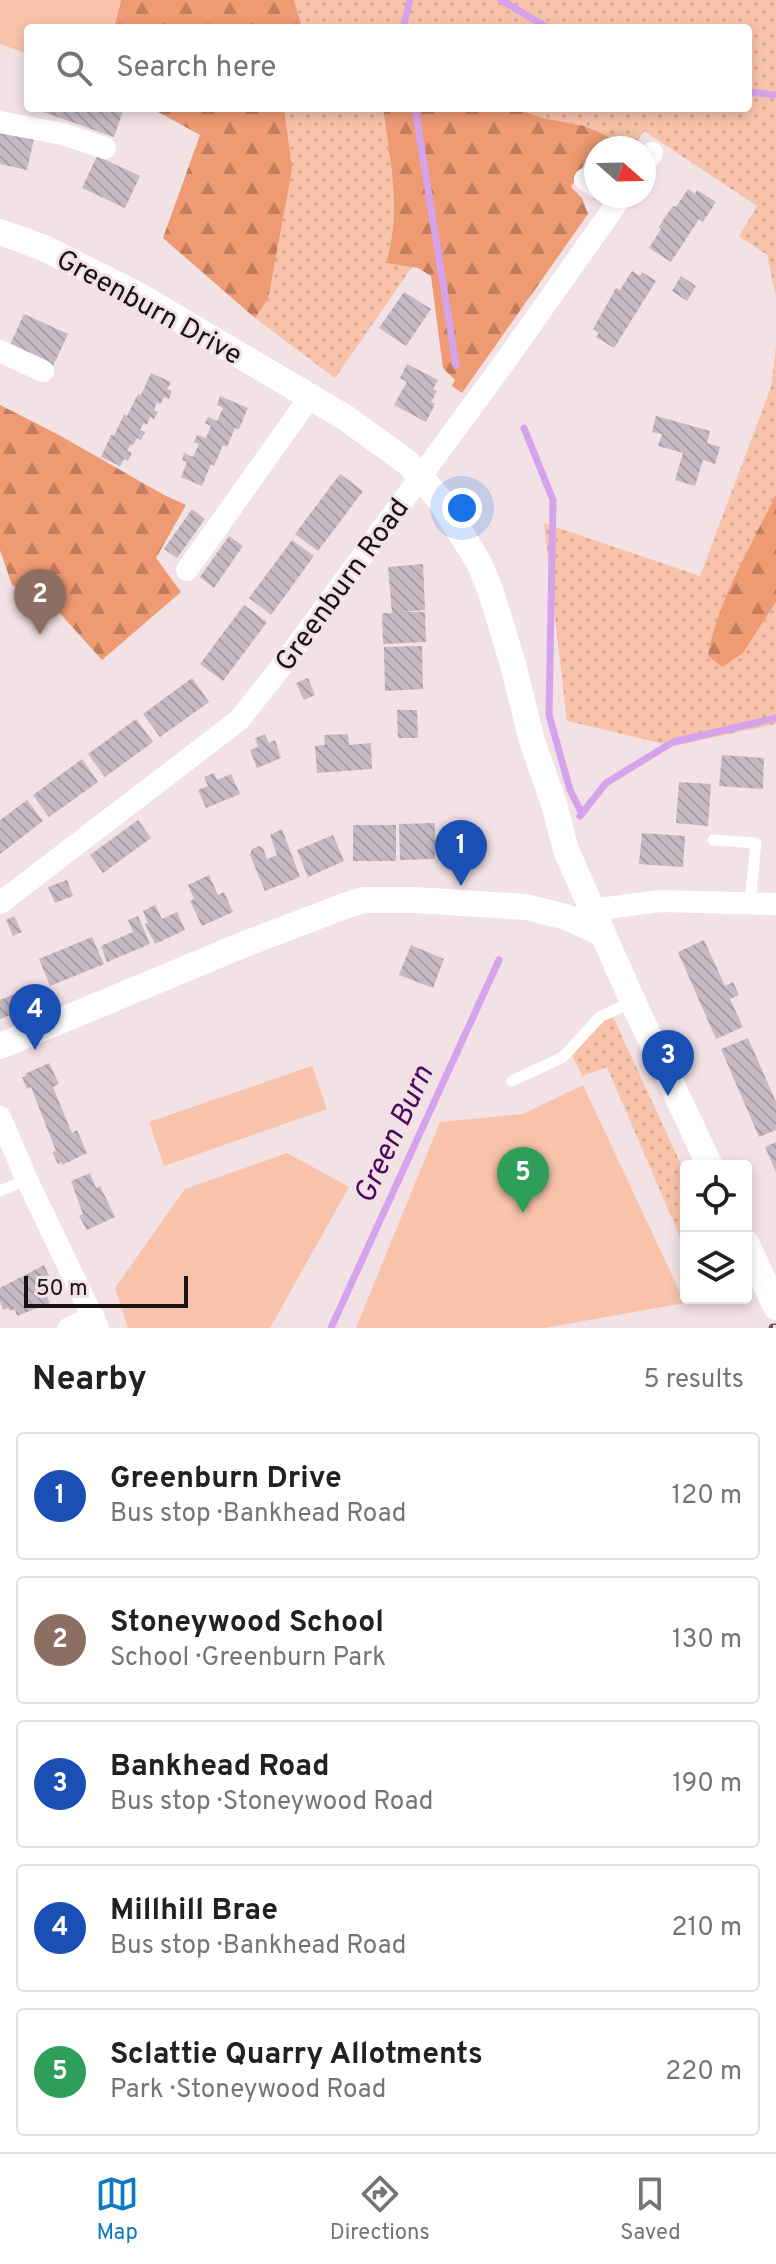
<!DOCTYPE html>
<html lang="en">
<head>
<meta charset="utf-8">
<style>
  :root { --surface:#fff; --page:#f2f2f2; --text:#202124; --muted:#757577; --line:#e0e0e0; --accent:#0c79c4 }
  body { margin:0; font-family:Overpass,sans-serif; background:var(--page); color:var(--text) }
  .controls { position:absolute; right:24px; bottom:24px; display:grid; overflow:hidden; border-radius:8px; box-shadow:0 4px 12px #0003 }
  .controls button { width:72px; height:72px; display:grid; place-items:center; padding:0; border:0; border-bottom:2px solid var(--line); background:var(--surface); color:var(--text); font:40px sans-serif }
  .compass { position:absolute; left:584px; top:136px; width:72px; height:72px; border-radius:50%; background:var(--surface); box-shadow:0 4px 12px #0003; rotate:110deg }
  .scale { position:absolute; left:24px; bottom:20px; width:164px; box-sizing:border-box; padding-left:8px; border:4px solid #191315; border-top:0; font-size:22px; line-height:28px; white-space:nowrap; color:#191315; -webkit-text-stroke:6px #f2e1e5; paint-order:stroke }
  .you { position:absolute; left:462px; top:508px; width:28px; height:28px; margin:-20px; border:6px solid #fff; border-radius:50%; background:#1a73e8; box-shadow:0 0 0 12px #1a73e833 }
  .badge { display:grid; place-items:center; width:52px; height:52px; border-radius:50%; background:var(--accent); color:#fff; font-size:26px; font-weight:700 }
  .pin { position:absolute; translate:-50% -66px; filter:drop-shadow(0 2px 4px #0008) }
  .pin::after { content:''; position:absolute; top:42px; width:28px; height:24px; background:inherit; clip-path:polygon(0 0,100% 0,50% 100%) }
  .list { margin:0; padding:0; list-style:none }
  h2 { display:flex; justify-content:space-between; align-items:center; height:104px; margin:0; padding:0 32px; font-size:34px }
  h2 small { font-size:26px; font-weight:400; color:var(--muted) }
  .list li { display:grid; grid-template-columns:52px 1fr auto; gap:24px; align-items:center; box-sizing:border-box; height:128px; margin:0 16px 16px; padding:0 16px; border:2px solid var(--line); border-radius:8px }
  .list b { display:block; font-size:30px; white-space:nowrap }
  .list p { margin:0; font-size:26px; white-space:nowrap; color:var(--muted) }
  .list em { font-size:26px; font-style:normal; color:var(--muted) }
  .icon { flex:none; width:44px; height:44px; fill:none; stroke:currentColor; stroke-width:2; stroke-linecap:round; stroke-linejoin:round }
  .map { position:relative; flex:none; width:776px; height:1328px; overflow:hidden }
  .search { position:absolute; background:var(--surface); box-shadow:0 4px 12px #0003; left:24px; right:24px; top:24px; height:88px; display:flex; align-items:center; gap:20px; box-sizing:border-box; padding:0 28px; border-radius:8px; color:var(--muted); font-size:30px }
  .sheet { height:824px; background:var(--surface) }
  nav { display:flex; justify-content:space-around; align-items:center; box-sizing:border-box; height:112px; border-top:2px solid var(--line); background:var(--surface); font-size:22px; color:var(--muted) }
  nav a { display:grid; justify-items:center; gap:4px }
  nav .on { color:var(--accent) }
  .map>svg:first-child { display:block }
</style>
</head>
<body>
<div class="map">
<svg width="776" height="1328" viewBox="0 0 776 1328">
  <defs>
    <pattern id="grass-dots" width="8" height="8" patternUnits="userSpaceOnUse" patternTransform="scale(2)"><rect width="8" height="8" fill="#f8c3aa"/><path d="M2 2h.1M6 6h.1" fill="none" stroke="#d4a791" stroke-width="1.8" stroke-linecap="round"/></pattern>
    <pattern id="forest-firs" width="22" height="20" patternUnits="userSpaceOnUse" patternTransform="scale(2)"><rect width="22" height="20" fill="#ee9a72"/><path d="M5 1l3.5 6h-7zM16 11l3.5 6h-7z" fill="#c07c5c"/></pattern>
    <pattern id="building-back-hatch" width="6" height="6" patternUnits="userSpaceOnUse" patternTransform="scale(2)"><rect width="6" height="6" fill="#c6b9c2"/><path d="M-1 5l2 2M0 0l6 6M5-1l2 2" fill="none" stroke="#aa9ea6"/></pattern>
  </defs>
  <rect width="100%" height="100%" fill="#f2e1e5"/>
  <path fill="url(#grass-dots)" d="M294,0H776V297L767,255L739,236L757,206L644,131L636,144L616,140L585,126L542,118L515,108H748V28H299L301,23Z
    M284,108H383C390,161 402,210 386,263L412,267L335,378L255,318L268,299L286,127Z
    M776,346V494L729,592L743,653L776,602V724L673,746L567,721L544,523L700,576L771,387Z
    M612,1015L686,1175V1251L607,1067L582,1076L571,1053L604,1021Z"/>
  <path fill="url(#forest-firs)" d="M121,0H294L301,23L299,28H114Z
    M151,108H284L292,169L268,299L255,318L163,238L200,135Z
    M383,108H515L542,118L585,126L616,140L636,144L633,148H596V161L589,156L571,187L582,198L588,214L462,393L452,386L455,380L443,368L431,276L418,268L386,263C402,209 390,162 383,108Z
    M0,405L59,435L164,495L186,505L156,558L181,592L102,660L57,610L12,585L0,550Z
    M776,494V602L743,653L722,667L708,656C716,604 753,542 776,494Z"/>
  <path fill="#f8c3aa" d="M0,0H121L114,28H28V54L0,44Z
    M312,1066L327,1109L164,1166L149,1122Z
    M583,1085L685,1303L544,1328H356L440,1122L523,1114Z
    M287,1153L349,1187L270,1328H128L115,1288L185,1189Z"/>
  <g fill="none" stroke-linecap="round" stroke-linejoin="round">
    <path stroke="#d5a3ec" stroke-width="7" d="M501,0L548,28
      M403,28L410,0
      M748,92L776,95
      M415,108L456,365
      M524,428L553,500L549,715L570,790L582,814
      M580,816L606,783L673,742L776,718
      M331,1328L499,960"/>
  </g>
  <path fill="url(#building-back-hatch)" d="M45,108H114L123,111L114,137L43,112Z
    M0,127L35,134L27,170L0,164Z
    M97,156L140,176L125,208L82,188Z
    M688,189L695,194L697,190L716,202L703,222L699,219L671,262L649,248L661,229L659,227L665,217L673,206L676,207Z
    M632,271L640,276L642,272L656,281L614,348L596,337L599,333L593,329L616,288L620,290Z
    M681,276L696,286L687,301L672,291Z
    M404,292L431,309L406,346L379,328Z
    M24,314L68,334L53,366L9,347Z
    M407,364L438,380L433,389L437,391L431,402L435,404L426,422L394,405L407,382L400,378Z
    M151,373L171,382L167,389L172,391L169,399L164,397L160,404L157,402L154,410L158,412L154,419L150,417L147,425L144,423L140,430L145,432L141,440L137,438L133,445L131,444L127,451L132,453L128,461L124,459L120,466L101,457L111,435L114,436L124,414L127,416L138,394L141,395Z
    M220,396L248,408L239,429L235,428L227,447L223,445L214,466L211,464L202,486L181,477L187,462L182,460L184,453L193,457L199,444L194,442L197,435L206,438L211,426L205,423L208,417L217,421L223,408L217,405Z
    M656,416L710,431L707,443L720,447L715,464L703,460L695,486L675,480L683,453L658,446L662,434L652,432Z
    M340,474L363,491L318,551L295,534Z
    M192,509L205,519L177,558L164,549Z
    M229,536L243,546L214,588L200,577Z
    M292,540L314,556L271,615L249,598Z
    M423,564L425,610L401,612H425L426,642L383,644L382,613H392L388,567Z
    M244,605L267,622L223,681L200,664Z
    M422,646L423,689L385,691L384,647Z
    M192,678L209,702L160,737L143,714Z
    M308,678L315,695L304,700L296,683Z
    M397,710H417L418,738H398Z
    M136,719L153,742L105,777L88,754Z
    M265,734L269,743L275,740L281,758L257,768L250,750L258,747L255,738Z
    M348,734L349,745L371,743L372,769L317,773L315,746L325,745L324,735Z
    M722,755L764,758L763,789L719,786Z
    M82,759L98,782L49,817L33,795Z
    M214,773L217,780L231,774L240,794L206,808L198,790L208,786L204,777Z
    M679,782L711,784L708,826L676,823Z
    M27,800L43,821L0,854V820Z
    M138,820L151,838L103,873L90,855Z
    M435,823V859L400,860L399,824Z
    M353,825H396V861H353Z
    M282,829L300,877L265,891L250,855L252,849L259,846L263,848L267,859L277,855L270,835Z
    M642,833L685,836L683,867L639,864Z
    M333,835L344,861L308,877L297,850Z
    M209,875L218,895L224,892L233,912L202,926L190,901L194,899L188,885Z
    M67,880L73,896L55,903L48,887Z
    M155,905L162,919L177,912L185,930L155,944L145,924L148,923L143,911Z
    M14,916L22,932L13,936L6,920Z
    M138,916L150,944L107,962L101,946L133,932L128,920Z
    M92,937L104,964L50,986L39,959Z
    M704,940L725,986L733,982L739,995L730,999L743,1027L716,1039L678,952Z
    M411,945L444,959L433,988L399,975Z
    M25,990L32,1007L0,1019V1000Z
    M748,1038L776,1102V1130L759,1137L721,1049Z
    M49,1063L59,1084L53,1087L64,1114L72,1133L77,1130L87,1153L62,1165L61,1162L58,1164L52,1152L56,1151L34,1095L31,1087L27,1089L22,1077L26,1076L25,1074Z
    M776,1142V1172L765,1147Z
    M90,1173L96,1188L100,1186L115,1217L87,1230L79,1216L83,1214L71,1181Z
    M44,1265L49,1276L44,1279L47,1287L44,1289L50,1303L17,1316L15,1309L10,1311L8,1308L3,1310L0,1301V1288Z"/>
  <g fill="none" stroke-linecap="round" stroke-linejoin="round">
    <path stroke="#fff" stroke-width="11" d="M713,840L756,843L750,902
      M512,1081L563,1057L600,1017L632,1002
      M0,1191L27,1180"/>
    <path stroke="#fff" stroke-width="22" d="M0,122L63,134L105,148
      M644,164L652,153
      M585,179L596,187
      M0,351L43,371
      M187,570L310,397
      M0,903L239,720L281,667L509,356L622,196
      M592,910L660,901L776,904
      M0,1117L27,1180L98,1328
      M69,1328L94,1317"/>
    <path stroke="#fff" stroke-width="26" d="M0,232L44,248L138,295L346,418L408,463L440,500L478,561L490,589L513,664L532,741L554,804L566,850L633,1002L710,1166
      M0,1046L245,944L347,905L364,900H415L526,907L566,917L603,934
      M746,1243L776,1307"/>
    <defs>
      <path id="rail" d="M773,1328H776"/>
    </defs>
    <use href="#rail" stroke="#685e61" stroke-width="9"/>
    <use href="#rail" stroke="#f2e1e5" stroke-width="6" stroke-dasharray="18" stroke-linecap="butt"/>
  </g>
  <g text-anchor="middle" stroke-width="6" stroke-linejoin="round" paint-order="stroke">
    <g font-size="28" fill="#191315" stroke="#f2e1e5">
      <text transform="translate(150 306) rotate(29)" y="10">Greenburn Drive</text>
      <text transform="translate(341 584) rotate(-54)" y="10">Greenburn Road</text>
    </g>
    <g font-size="30" font-style="italic" fill="#4b0761" stroke="#f2e1e5">
      <text transform="translate(393 1134) rotate(-65)" y="10">Green Burn</text>
    </g>
  </g>
</svg>
<div class="controls">
<button><svg class="icon" aria-label="locate" viewBox="0 0 24 24"><circle cx="12" cy="12" r="6"/><path d="M12 2v4M12 18v4M2 12h4M18 12h4"/></svg></button>
<button><svg class="icon" aria-label="layers" viewBox="0 0 24 24"><path d="M12 4l9 5-9 5-9-5zM3 14l9 5 9-5"/></svg></button>
</div>
<svg class="compass" viewBox="-18 -18 36 36"><path d="M0-13l5 13h-10z" fill="#e53935"/><path d="M0 13l5-13h-10z" fill="#757577"/></svg>
<div class="scale">50 m</div>
<div class="you"></div>
<div class="pin badge" style="left:461px;top:886px;background:#1a4fb4">1</div>
<div class="pin badge" style="left:40px;top:635px;background:#8d6e63">2</div>
<div class="pin badge" style="left:668px;top:1096px;background:#1a4fb4">3</div>
<div class="pin badge" style="left:35px;top:1050px;background:#1a4fb4">4</div>
<div class="pin badge" style="left:523px;top:1213px;background:#2e9e5b">5</div>
<div class="search"><svg class="icon" aria-label="search" viewBox="0 0 24 24"><circle cx="10" cy="10" r="6"/><path d="M15 15l6 6"/></svg>Search here</div>
</div>
<section class="sheet">
<h2>Nearby<small>5 results</small></h2>
<ul class="list">
<li><span class="badge" style="background:#1a4fb4">1</span><div><b>Greenburn Drive</b><p>Bus stop · Bankhead Road</p></div><em>120 m</em></li>
<li><span class="badge" style="background:#8d6e63">2</span><div><b>Stoneywood School</b><p>School · Greenburn Park</p></div><em>130 m</em></li>
<li><span class="badge" style="background:#1a4fb4">3</span><div><b>Bankhead Road</b><p>Bus stop · Stoneywood Road</p></div><em>190 m</em></li>
<li><span class="badge" style="background:#1a4fb4">4</span><div><b>Millhill Brae</b><p>Bus stop · Bankhead Road</p></div><em>210 m</em></li>
<li><span class="badge" style="background:#2e9e5b">5</span><div><b>Sclattie Quarry Allotments</b><p>Park · Stoneywood Road</p></div><em>220 m</em></li>
</ul>
</section>
<nav>
<a class="on"><svg class="icon" aria-label="map" viewBox="0 0 24 24"><path d="M3 6l6-2 6 2 6-2v14l-6 2-6-2-6 2zM9 4v14M15 6v14"/></svg>Map</a>
<a><svg class="icon" aria-label="directions" viewBox="0 0 24 24"><path d="M12 3l9 9-9 9-9-9zM9 14v-3h6M13 9l2 2-2 2"/></svg>Directions</a>
<a><svg class="icon" aria-label="saved" viewBox="0 0 24 24"><path d="M7 4h10v16l-5-4-5 4z"/></svg>Saved</a>
</nav>
</body>
</html>
